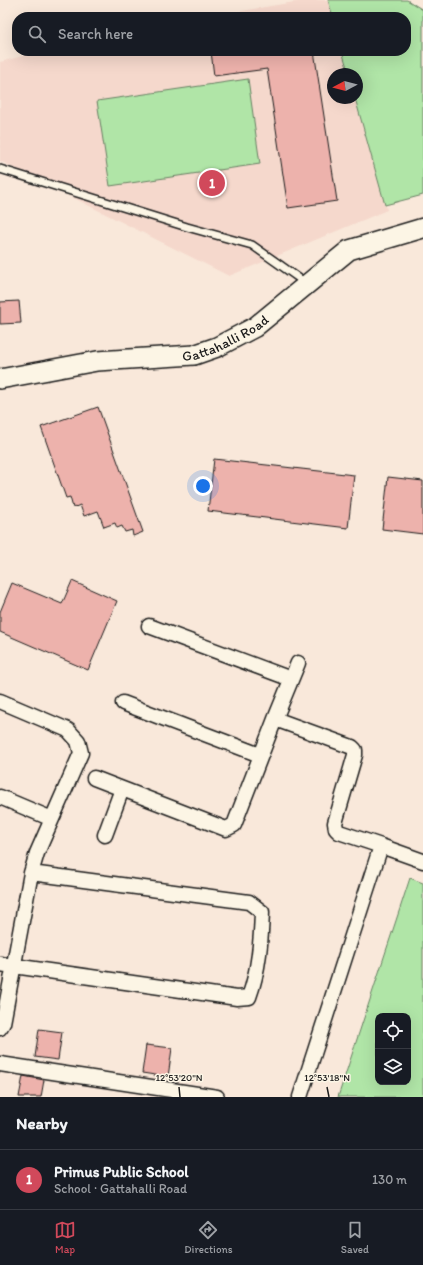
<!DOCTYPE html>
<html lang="en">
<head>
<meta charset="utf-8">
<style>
  :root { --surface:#171b24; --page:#242831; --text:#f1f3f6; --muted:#9ea1a6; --line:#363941; --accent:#d1495b }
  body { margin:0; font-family:Itim,sans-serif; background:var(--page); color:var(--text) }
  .controls { position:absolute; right:12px; bottom:12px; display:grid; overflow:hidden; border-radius:8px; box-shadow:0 4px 16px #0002 }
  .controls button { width:36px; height:36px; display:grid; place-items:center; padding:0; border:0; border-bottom:1px solid var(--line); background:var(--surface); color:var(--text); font:20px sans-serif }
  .compass { position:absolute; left:327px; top:68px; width:36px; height:36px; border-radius:50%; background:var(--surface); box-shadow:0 4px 16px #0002; rotate:263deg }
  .you { position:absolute; left:203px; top:486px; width:14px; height:14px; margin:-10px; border:3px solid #fff; border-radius:50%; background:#1a73e8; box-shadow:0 0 0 6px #1a73e833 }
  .badge { display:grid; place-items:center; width:26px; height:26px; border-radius:50%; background:var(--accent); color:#fff; font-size:13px; font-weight:700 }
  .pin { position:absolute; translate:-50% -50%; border:2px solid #fff; box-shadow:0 1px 4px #0006 }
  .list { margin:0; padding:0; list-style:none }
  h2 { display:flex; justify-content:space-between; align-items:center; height:52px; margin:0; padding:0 16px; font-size:17px }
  h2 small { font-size:13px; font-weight:400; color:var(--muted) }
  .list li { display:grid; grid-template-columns:26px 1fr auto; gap:12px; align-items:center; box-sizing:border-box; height:60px; padding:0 16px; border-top:1px solid var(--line) }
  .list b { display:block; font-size:15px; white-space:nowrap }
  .list p { margin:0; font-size:13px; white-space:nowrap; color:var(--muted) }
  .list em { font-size:13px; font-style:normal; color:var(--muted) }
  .icon { flex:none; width:22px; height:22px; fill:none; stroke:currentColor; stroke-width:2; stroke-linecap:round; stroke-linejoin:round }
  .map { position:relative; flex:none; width:423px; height:1097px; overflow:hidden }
  .search { position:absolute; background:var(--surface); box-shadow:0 4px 16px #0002; left:12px; right:12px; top:12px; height:44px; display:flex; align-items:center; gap:10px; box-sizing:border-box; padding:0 14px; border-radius:16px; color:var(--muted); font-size:15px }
  .sheet { height:112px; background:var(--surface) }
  nav { display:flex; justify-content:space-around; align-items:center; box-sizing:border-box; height:56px; border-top:1px solid var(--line); background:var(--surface); font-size:11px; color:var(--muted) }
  nav a { display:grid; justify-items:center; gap:2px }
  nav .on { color:var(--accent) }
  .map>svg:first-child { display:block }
</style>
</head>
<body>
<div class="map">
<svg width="423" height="1097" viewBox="0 0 423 1097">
  <rect width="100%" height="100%" fill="#f9e8da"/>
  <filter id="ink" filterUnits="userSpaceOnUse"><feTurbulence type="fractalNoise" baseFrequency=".025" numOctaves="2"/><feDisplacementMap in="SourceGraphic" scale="8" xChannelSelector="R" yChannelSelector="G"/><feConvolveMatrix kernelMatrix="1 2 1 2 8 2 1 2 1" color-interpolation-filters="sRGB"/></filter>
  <g filter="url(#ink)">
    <path fill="#f5d8cc" d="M306,0H328L333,17H207Z
      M42,51H342L349,74H333V98H355L387,210L229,276L0,161V62Z"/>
    <path fill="#b0e5a7" stroke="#668062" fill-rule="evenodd" d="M328,0H407L423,10V195L385,205L355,98H357V74H349L342,51H406V17H333Z
      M248,79L260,164L110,186L97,101Z
      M410,878L423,883V1097H338ZM378,1016H408V1082H378Z"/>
    <path fill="#edb2ac" stroke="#1c1c1c" d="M211,51H314L337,201L288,208L267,69L214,76Z
      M19,301L21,323L0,324V302Z
      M98,407L143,532L133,536L132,530L125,532L122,526L117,528L115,523L104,527L98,511L84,516L80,505L73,508L70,497L66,498L41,427Z
      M214,459L354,475L348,528L208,511Z
      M388,477L423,481V534L382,529Z
      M72,581L117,601L88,670L0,632V612L12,583L62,604Z
      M39,1029L62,1032L58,1060L35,1057Z
      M146,1045L172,1048L168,1077L142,1073Z
      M23,1076L44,1080L41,1097H19Z"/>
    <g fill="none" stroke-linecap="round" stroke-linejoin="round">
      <defs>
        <path id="lane" d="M0,169L187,227L252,245L307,284"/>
        <path id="street" d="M149,626L291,679
          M298,663L275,719L352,747L355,750V755L335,823L336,829L339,832L381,846L300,1097
          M0,701L68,730L78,741L81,753L37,853L31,873L3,1023L0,1028
          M123,703L260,755
          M94,778L226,829L234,825L275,719
          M0,797L52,819
          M105,835L122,789
          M381,846L423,861
          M0,964L237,998L249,997C259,970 261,940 262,912L249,902L31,873
          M0,1064L217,1097"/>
        <g id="secondary">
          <path id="s1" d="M0,379L97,361L194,355L217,347L255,327L349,250L423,228"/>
        </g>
      </defs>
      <use href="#lane" stroke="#1c1c1c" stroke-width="10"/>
      <use href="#street" stroke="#1c1c1c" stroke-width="17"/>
      <use href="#secondary" stroke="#1c1c1c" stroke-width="22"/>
      <use href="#lane" stroke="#fcf5e5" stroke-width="7"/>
      <use href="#street" stroke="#fcf5e5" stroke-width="14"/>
      <use href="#secondary" stroke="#fcf5e5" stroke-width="19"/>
    </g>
  </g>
  <path fill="none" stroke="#1c1c1c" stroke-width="1.5" d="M179,1087L180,1097M327,1087L329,1097"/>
  <g text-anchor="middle" stroke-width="3" stroke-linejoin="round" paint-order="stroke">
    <g font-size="14" fill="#1c1c1c" stroke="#fcf5e5">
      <text dy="5" stroke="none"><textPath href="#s1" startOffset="231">Gattahalli Road</textPath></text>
    </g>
  </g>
  <g font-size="10" text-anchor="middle" fill="#1c1c1c" stroke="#fcf5e5" stroke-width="3" stroke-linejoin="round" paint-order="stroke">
    <text x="179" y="1081">12°53'20"N</text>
    <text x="327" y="1081">12°53'18"N</text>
  </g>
</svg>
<div class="controls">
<button><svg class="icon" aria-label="locate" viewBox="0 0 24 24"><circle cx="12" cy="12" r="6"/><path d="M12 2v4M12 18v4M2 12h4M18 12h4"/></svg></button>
<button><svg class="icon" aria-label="layers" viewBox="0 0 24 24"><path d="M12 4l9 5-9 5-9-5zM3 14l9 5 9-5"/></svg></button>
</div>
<svg class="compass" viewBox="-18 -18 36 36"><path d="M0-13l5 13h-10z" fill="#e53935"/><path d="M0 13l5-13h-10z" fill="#9ea1a6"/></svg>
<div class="you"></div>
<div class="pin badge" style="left:212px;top:183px">1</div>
<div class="search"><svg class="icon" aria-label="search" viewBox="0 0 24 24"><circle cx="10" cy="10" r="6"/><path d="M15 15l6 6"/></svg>Search here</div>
</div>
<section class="sheet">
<h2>Nearby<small></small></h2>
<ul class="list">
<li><span class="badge">1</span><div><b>Primus Public School</b><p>School · Gattahalli Road</p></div><em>130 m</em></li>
</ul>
</section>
<nav>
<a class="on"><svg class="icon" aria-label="map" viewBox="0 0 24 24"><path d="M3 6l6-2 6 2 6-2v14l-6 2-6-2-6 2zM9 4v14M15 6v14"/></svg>Map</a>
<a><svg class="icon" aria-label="directions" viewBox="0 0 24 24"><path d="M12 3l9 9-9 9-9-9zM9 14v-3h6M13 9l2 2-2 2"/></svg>Directions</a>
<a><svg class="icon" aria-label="saved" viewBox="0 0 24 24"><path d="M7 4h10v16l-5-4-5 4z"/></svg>Saved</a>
</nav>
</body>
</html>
